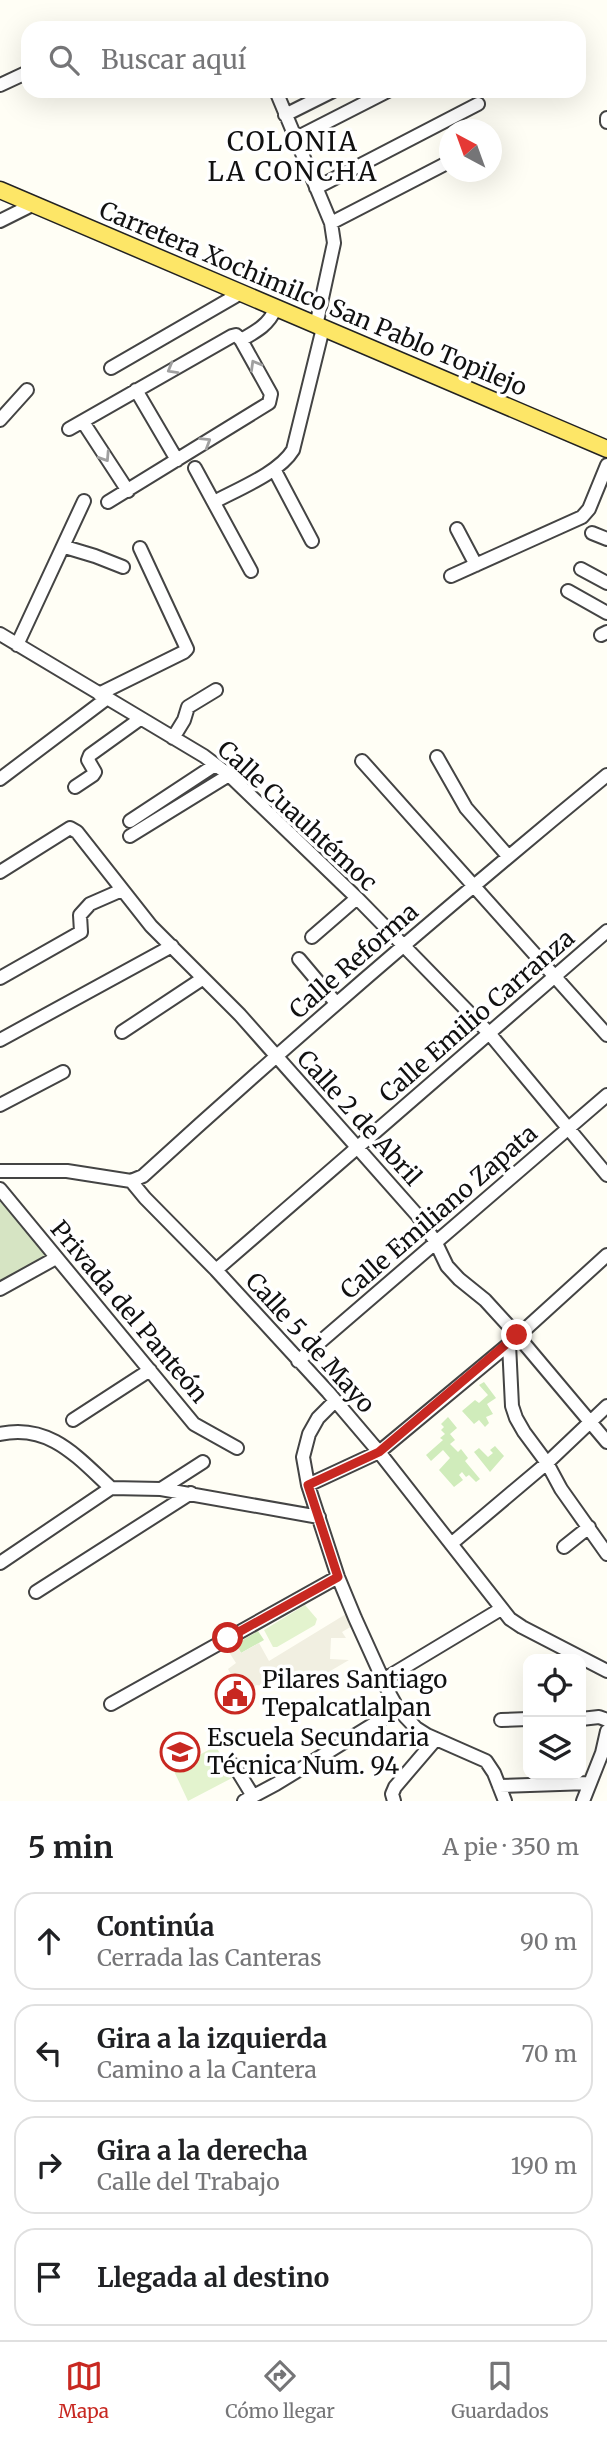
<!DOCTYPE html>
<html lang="es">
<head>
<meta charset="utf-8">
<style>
  :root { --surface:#fff; --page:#f6f6f6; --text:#202124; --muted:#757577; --line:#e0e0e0; --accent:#c82821 }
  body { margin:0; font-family:Merriweather,serif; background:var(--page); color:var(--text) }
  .controls { position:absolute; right:21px; bottom:21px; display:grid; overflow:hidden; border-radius:14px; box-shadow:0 7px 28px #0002 }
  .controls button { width:63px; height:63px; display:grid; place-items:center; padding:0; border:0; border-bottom:2px solid var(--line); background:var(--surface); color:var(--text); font:35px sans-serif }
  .compass { position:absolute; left:439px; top:119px; width:63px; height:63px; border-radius:50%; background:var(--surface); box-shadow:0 7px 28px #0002; rotate:319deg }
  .stop { position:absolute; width:21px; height:21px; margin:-16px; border:5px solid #c82821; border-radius:50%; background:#fff }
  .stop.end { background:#c82821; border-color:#fff; box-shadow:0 2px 7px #0008 }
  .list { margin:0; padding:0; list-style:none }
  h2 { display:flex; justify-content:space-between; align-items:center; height:91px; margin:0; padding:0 28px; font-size:30px }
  h2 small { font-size:23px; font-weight:400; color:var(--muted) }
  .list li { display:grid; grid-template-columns:46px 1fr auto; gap:21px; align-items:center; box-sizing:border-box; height:98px; margin:0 14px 14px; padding:0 14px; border:2px solid var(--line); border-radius:21px }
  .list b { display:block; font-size:26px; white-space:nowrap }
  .list p { margin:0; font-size:23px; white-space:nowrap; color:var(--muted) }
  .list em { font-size:23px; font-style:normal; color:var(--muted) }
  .icon { flex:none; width:38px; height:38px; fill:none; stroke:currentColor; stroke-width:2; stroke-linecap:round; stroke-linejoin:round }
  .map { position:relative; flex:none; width:607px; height:1801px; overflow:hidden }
  .search { position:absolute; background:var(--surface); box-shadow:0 7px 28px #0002; left:21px; right:21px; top:21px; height:77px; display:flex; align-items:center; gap:18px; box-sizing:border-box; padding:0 24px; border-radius:21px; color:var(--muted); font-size:26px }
  .sheet { height:539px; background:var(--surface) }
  nav { display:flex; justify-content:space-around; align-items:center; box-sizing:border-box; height:98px; border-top:2px solid var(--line); background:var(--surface); font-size:19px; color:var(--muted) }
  nav a { display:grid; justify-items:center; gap:4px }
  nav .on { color:var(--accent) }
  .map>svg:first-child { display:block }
</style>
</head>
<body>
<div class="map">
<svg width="607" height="1801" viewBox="0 0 607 1801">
  <rect width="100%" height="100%" fill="#fffef5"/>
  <path fill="#d0ecbb" d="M484,1382L496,1398L487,1404L493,1414L486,1417L489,1423L485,1427L479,1420L474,1424L462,1411L475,1400L479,1403L488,1395L479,1385Z
    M448,1417L457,1428L450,1434L455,1440L450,1444L458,1452L461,1449L468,1458L465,1461L480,1479L476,1482L469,1475L466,1477L462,1472L459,1475L463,1480L454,1487L439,1470L450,1458L443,1450L431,1461L426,1455L443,1440L440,1438L445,1434L441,1430L444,1427L441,1424Z
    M495,1446L504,1456L490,1472L474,1452L479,1448L488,1457L493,1453L490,1450Z
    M258,1631L264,1640L241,1653L236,1644Z"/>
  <path fill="#d6e4c3" d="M0,1193L50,1258L0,1284Z"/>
  <path fill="#e3f3ce" d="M305,1605L317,1619L315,1625L277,1647H273L264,1630Z
    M216,1746L232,1778L188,1801L173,1769Z"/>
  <path fill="#f1efe1" d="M346,1614L352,1626L342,1632L346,1638H331L330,1659L349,1660L303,1687L293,1670L264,1686L256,1685L251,1693L243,1697L228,1669L236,1663L227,1649L236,1644L241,1653L259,1643L269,1661Z"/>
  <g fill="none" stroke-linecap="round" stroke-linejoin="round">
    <defs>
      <path id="minor" d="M0,85L28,72
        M276,91L331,223L334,243L316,326
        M285,115L333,91
        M607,118V122
        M294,139L388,91
        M316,188L478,104
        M0,221L34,204
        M331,223L449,162
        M241,340C255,332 269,325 275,309
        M111,368L239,294
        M136,390L177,460
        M0,420L27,390
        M83,422L128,491
        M69,429L232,336L236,335L241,340L271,394L269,403L108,502
        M195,468L251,571
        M274,469L312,541
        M214,502C238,489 279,473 293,450L323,328
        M457,529L476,565
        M592,533L607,539
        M65,547L95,556L123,567
        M581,569L607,583
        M451,576L582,517L589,509L607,465
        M568,591L607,613
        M0,634L204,756L229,775L357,898L489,1033L607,1175
        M601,635L607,632
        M17,645L84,501
        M99,694L184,652L187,649L140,548
        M173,738L184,720L188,707L216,690
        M437,757L466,808L508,856
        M362,761L607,1035
        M0,779L106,699
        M75,787L93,775L95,772L88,760L90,755L140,719
        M130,821L215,765
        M130,836L229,775
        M0,872L70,828L77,832L151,926L240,1015L418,1216L435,1241L447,1266L459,1279L485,1300L517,1335L607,1442
        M312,937L357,898
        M299,959L336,1003
        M0,978L81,932L80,915L90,904L122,890
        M122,1032L202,979
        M0,1040L172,946
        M0,1105L63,1072
        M0,1171H67L131,1181
        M131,1181L145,1198L216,1270L328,1392L379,1452L510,1619L522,1627L607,1671
        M131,1181L143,1176C294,1038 449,905 607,775
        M0,1189L194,1424L237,1448
        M216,1270L607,931
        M0,1289L56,1258
        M509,1344L512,1406L516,1418L524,1432L547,1463L561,1489L607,1554
        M298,1361L607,1095
        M334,1402L318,1418L309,1434L303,1457L308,1485L338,1577L355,1618L389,1693L398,1709L416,1728L427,1735L486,1761L494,1773L505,1801
        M73,1420L150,1370
        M0,1434C50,1423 78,1458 111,1488L161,1489L319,1517
        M308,1485L379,1452L509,1344L607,1255
        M161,1489L203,1462
        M451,1544L547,1463L607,1406
        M564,1547L589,1527
        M0,1563L111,1488
        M36,1592L191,1493
        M383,1680L501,1609
        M111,1704L338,1577
        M581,1719L599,1717L607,1720
        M501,1720L528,1719
        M234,1765L253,1796
        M499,1786L589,1783
        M244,1801L276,1784L398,1709
        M394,1801L392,1794L395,1787L436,1739
        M583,1801L602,1753L607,1731"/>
      <path id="major" d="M0,190L607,449"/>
    </defs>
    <use href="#minor" stroke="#444" stroke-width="16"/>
    <use href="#major" stroke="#222" stroke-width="19"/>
    <use href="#minor" stroke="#fff" stroke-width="12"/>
    <use href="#major" stroke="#fde667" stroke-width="16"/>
  </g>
  <defs><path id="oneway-chevron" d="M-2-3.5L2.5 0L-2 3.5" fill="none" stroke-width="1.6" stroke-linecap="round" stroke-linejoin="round" transform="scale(1.75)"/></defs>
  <g stroke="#a0a0a0">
    <use href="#oneway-chevron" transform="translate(255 365) rotate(-120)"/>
    <use href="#oneway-chevron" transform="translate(172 369) rotate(150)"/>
    <use href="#oneway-chevron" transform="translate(206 442) rotate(-32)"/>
    <use href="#oneway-chevron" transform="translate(105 457) rotate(57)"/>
  </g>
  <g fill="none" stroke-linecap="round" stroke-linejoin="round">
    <path stroke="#c82821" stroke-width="9" d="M228,1638L338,1577L308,1485L379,1452L517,1335"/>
  </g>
  <defs>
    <symbol id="civic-ring" viewBox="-11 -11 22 22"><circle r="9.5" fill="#fff" stroke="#c82821" stroke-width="1.5"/><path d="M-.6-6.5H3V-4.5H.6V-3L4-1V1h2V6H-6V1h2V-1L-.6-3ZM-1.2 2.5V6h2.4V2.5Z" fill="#c82821"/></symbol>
    <symbol id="school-ring" viewBox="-11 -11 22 22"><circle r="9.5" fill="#fff" stroke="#c82821" stroke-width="1.5"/><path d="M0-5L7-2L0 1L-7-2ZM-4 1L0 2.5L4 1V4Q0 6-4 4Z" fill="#c82821"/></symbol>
  </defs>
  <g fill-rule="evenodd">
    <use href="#civic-ring" x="213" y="1672" width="44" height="44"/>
    <use href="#school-ring" x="158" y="1730" width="44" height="44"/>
  </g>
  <g text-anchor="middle" stroke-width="7" stroke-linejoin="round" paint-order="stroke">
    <g font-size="24" fill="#111" stroke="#fff">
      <text transform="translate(313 299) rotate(23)" y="8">Carretera Xochimilco San Pablo Topilejo</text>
      <text transform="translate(297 816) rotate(43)" y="8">Calle Cuauhtémoc</text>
      <text transform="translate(354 961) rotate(-41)" y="8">Calle Reforma</text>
      <text transform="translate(477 1016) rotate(-41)" y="8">Calle Emilio Carranza</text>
      <text transform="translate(359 1118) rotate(48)" y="8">Calle 2 de Abril</text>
      <text transform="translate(439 1212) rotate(-41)" y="8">Calle Emiliano Zapata</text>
      <text transform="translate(129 1312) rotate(50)" y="8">Privada del Panteón</text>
      <text transform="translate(310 1343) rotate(48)" y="8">Calle 5 de Mayo</text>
    </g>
    <g font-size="24" fill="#111" stroke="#fff" text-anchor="start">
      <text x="262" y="1688">Pilares Santiago<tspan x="262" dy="28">Tepalcatlalpan</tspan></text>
      <text x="207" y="1746">Escuela Secundaria<tspan x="207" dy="28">Técnica Num. 94</tspan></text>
    </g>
    <g font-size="26" letter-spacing="2" fill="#111" stroke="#fff">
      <text x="293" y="151">COLONIA<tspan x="293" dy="30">LA CONCHA</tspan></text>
    </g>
  </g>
</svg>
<div class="controls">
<button><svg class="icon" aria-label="locate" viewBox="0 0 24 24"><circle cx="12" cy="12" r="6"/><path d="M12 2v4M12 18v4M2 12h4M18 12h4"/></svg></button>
<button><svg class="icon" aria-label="layers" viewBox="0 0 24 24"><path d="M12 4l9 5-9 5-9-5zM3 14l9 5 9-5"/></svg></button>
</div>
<svg class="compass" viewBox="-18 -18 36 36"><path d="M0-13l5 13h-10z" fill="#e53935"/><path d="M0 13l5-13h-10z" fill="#757577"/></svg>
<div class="stop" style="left:228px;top:1638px"></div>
<div class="stop end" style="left:517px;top:1335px"></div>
<div class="search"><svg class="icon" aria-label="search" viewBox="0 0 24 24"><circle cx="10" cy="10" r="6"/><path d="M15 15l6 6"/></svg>Buscar aquí</div>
</div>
<section class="sheet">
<h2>5 min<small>A pie · 350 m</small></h2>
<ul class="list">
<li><svg class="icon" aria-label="ahead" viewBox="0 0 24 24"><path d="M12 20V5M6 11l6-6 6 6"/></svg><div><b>Continúa</b><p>Cerrada las Canteras</p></div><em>90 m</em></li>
<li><svg class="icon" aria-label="left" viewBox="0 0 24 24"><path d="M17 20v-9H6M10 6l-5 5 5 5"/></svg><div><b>Gira a la izquierda</b><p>Camino a la Cantera</p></div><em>70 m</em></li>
<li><svg class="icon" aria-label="right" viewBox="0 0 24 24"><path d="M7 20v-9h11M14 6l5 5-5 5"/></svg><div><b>Gira a la derecha</b><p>Calle del Trabajo</p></div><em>190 m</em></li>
<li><svg class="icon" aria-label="arrive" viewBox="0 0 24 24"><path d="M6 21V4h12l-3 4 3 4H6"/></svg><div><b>Llegada al destino</b></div></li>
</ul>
</section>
<nav>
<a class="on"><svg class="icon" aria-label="map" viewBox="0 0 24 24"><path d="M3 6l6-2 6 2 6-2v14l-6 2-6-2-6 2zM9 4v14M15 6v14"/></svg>Mapa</a>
<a><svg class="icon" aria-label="directions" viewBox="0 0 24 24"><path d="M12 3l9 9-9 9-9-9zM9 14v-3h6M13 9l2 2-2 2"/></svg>Cómo llegar</a>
<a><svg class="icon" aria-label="saved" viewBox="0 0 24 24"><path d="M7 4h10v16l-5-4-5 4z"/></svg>Guardados</a>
</nav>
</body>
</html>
